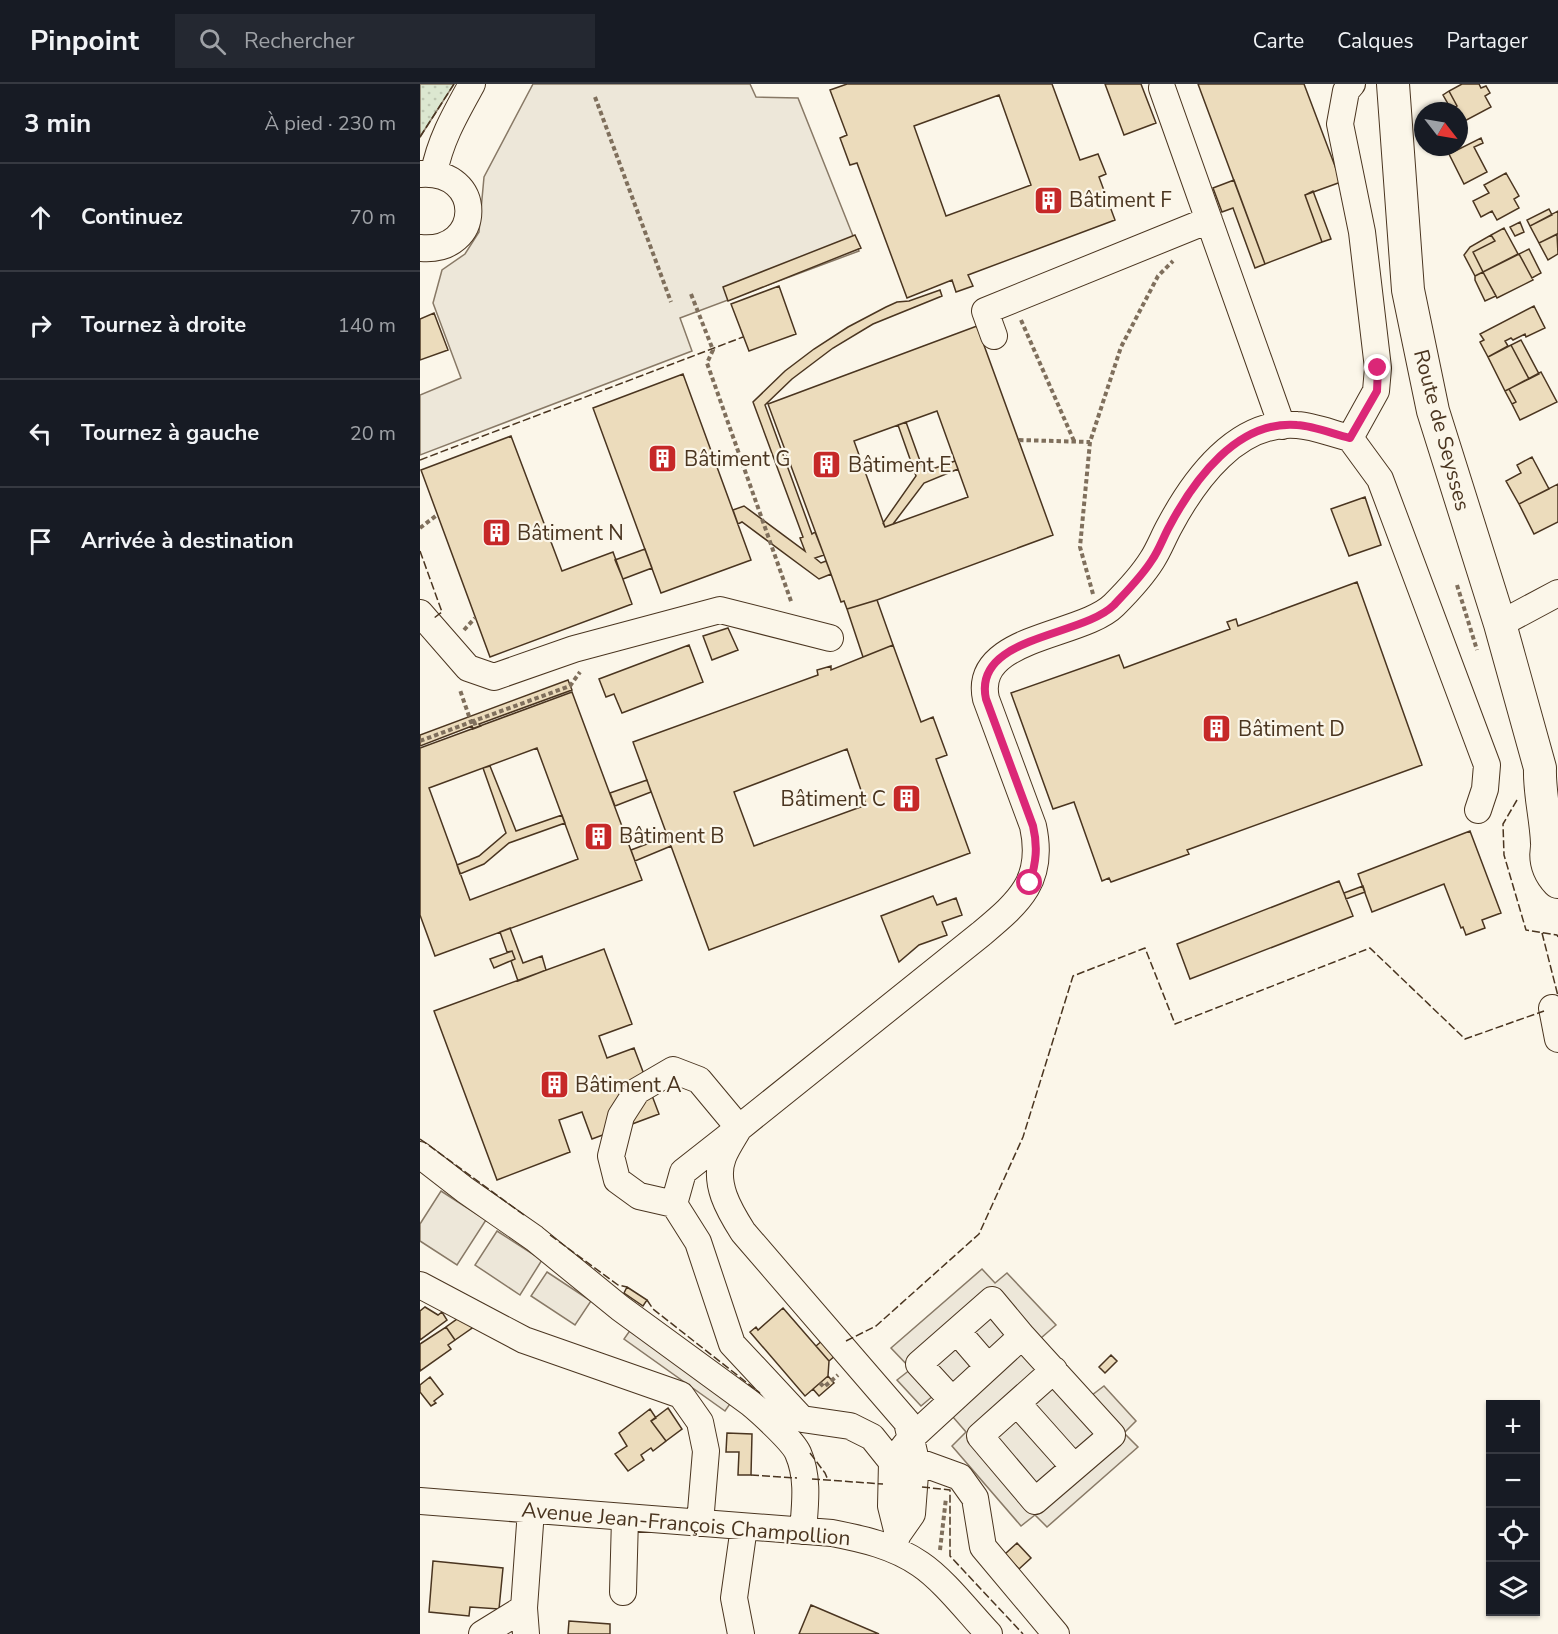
<!DOCTYPE html>
<html lang="fr">
<head>
<meta charset="utf-8">
<style>
  :root { --surface:#171b24; --page:#242831; --text:#f1f3f6; --muted:#9ea1a6; --line:#363941 }
  body { margin:0; font-family:"Nunito Sans",sans-serif; background:var(--page); color:var(--text) }
  .controls { position:absolute; right:18px; bottom:18px; display:grid; overflow:hidden; border-radius:0px; box-shadow:0 2px 4px #0004 }
  .controls button { width:54px; height:54px; display:grid; place-items:center; padding:0; border:0; border-bottom:2px solid var(--line); background:var(--surface); color:var(--text); font:30px sans-serif }
  .compass { position:absolute; left:994px; top:18px; width:54px; height:54px; border-radius:50%; background:var(--surface); box-shadow:0 2px 4px #0004; rotate:121deg }
  .stop { position:absolute; width:18px; height:18px; margin:-14px; border:4px solid #db2777; border-radius:50%; background:#fff }
  .stop.end { background:#db2777; border-color:#fff; box-shadow:0 2px 6px #0008 }
  .list { margin:0; padding:0; list-style:none }
  h2 { display:flex; justify-content:space-between; align-items:center; height:78px; margin:0; padding:0 24px; font-size:26px }
  h2 small { font-size:20px; font-weight:400; color:var(--muted) }
  .list li { display:grid; grid-template-columns:39px 1fr auto; gap:18px; align-items:center; box-sizing:border-box; height:108px; padding:0 24px; border-top:2px solid var(--line) }
  .list b { display:block; font-size:22px; white-space:nowrap }
  .list em { font-size:20px; font-style:normal; color:var(--muted) }
  .icon { flex:none; width:33px; height:33px; fill:none; stroke:currentColor; stroke-width:2; stroke-linecap:round; stroke-linejoin:round }
  .map { position:relative; flex:none; width:1138px; height:1550px; overflow:hidden }
  header { display:flex; align-items:center; gap:36px; box-sizing:border-box; height:84px; padding:0 30px; background:var(--surface); border-bottom:2px solid var(--line) }
  header strong { font-size:28px }
  nav { display:flex; gap:33px; margin-inline-start:auto; font-size:21px }
  .search { width:420px; height:54px; background:var(--page); display:flex; align-items:center; gap:15px; box-sizing:border-box; padding:0 21px; border-radius:0px; color:var(--muted); font-size:22px }
  main { display:flex }
  aside { flex:1; background:var(--surface) }
  .map>svg:first-child { display:block }
</style>
</head>
<body>
<header>
<strong>Pinpoint</strong>
<div class="search"><svg class="icon" aria-label="search" viewBox="0 0 24 24"><circle cx="10" cy="10" r="6"/><path d="M15 15l6 6"/></svg>Rechercher</div>
<nav><a>Carte</a><a>Calques</a><a>Partager</a></nav>
</header>
<main>
<aside>
<h2>3 min<small>À pied · 230 m</small></h2>
<ul class="list">
<li><svg class="icon" aria-label="ahead" viewBox="0 0 24 24"><path d="M12 20V5M6 11l6-6 6 6"/></svg><div><b>Continuez</b></div><em>70 m</em></li>
<li><svg class="icon" aria-label="right" viewBox="0 0 24 24"><path d="M7 20v-9h11M14 6l5 5-5 5"/></svg><div><b>Tournez à droite</b></div><em>140 m</em></li>
<li><svg class="icon" aria-label="left" viewBox="0 0 24 24"><path d="M17 20v-9H6M10 6l-5 5 5 5"/></svg><div><b>Tournez à gauche</b></div><em>20 m</em></li>
<li><svg class="icon" aria-label="arrive" viewBox="0 0 24 24"><path d="M6 21V4h12l-3 4 3 4H6"/></svg><div><b>Arrivée à destination</b></div></li>
</ul>
</aside>
<div class="map">
<svg width="1138" height="1550" viewBox="0 0 1138 1550">
  <defs>
    <pattern id="park-dots" width="8" height="8" patternUnits="userSpaceOnUse" patternTransform="scale(1.5)"><rect width="8" height="8" fill="#dce7d0"/><path d="M2 2h.1M6 6h.1" fill="none" stroke="#bec7b2" stroke-width="1.8" stroke-linecap="round"/></pattern>
  </defs>
  <rect width="100%" height="100%" fill="#fbf6e9"/>
  <path fill="url(#park-dots)" stroke="#887966" stroke-width="1.5" d="M0,0H34L0,53Z"/>
  <path fill="#ede7d9" stroke="#887966" stroke-width="1.5" d="M113,0H330L336,13L378,14L439,167L260,234L272,267L0,371V311L41,294L13,219L22,186L45,170L59,148L64,93Z
    M21,1107L66,1136L37,1181L0,1157V1140Z
    M77,1147L122,1176L100,1211L55,1181Z
    M562,1185L575,1199L587,1189L636,1241L621,1254L672,1311L684,1302L716,1337L704,1349L718,1363L627,1443L615,1431L601,1442L532,1362L546,1348L514,1311L501,1322L477,1296L491,1285L471,1264Z
    M127,1188L171,1217L155,1241L111,1212Z
    M211,1245L312,1317L305,1327L204,1255Z"/>
  <path fill="#ecdcbc" stroke="#4a3520" stroke-width="1.5" fill-rule="evenodd" d="M427,0H632L660,76L678,70L686,90L679,93L695,136L548,191L553,202L536,208L532,196L487,214L437,79L430,81L420,54L427,51L410,6ZM579,11L611,101L526,132L494,42Z
    M685,0H721L736,39L704,51Z
    M778,0H884L921,98L885,111L902,158L845,180Z
    M1042,0H1059L1061,4L1066,2L1070,9L1065,12L1071,23L1039,40V27L1031,25L1037,22L1029,7Z
    M1029,7L1037,22L1031,25L1023,11Z
    M1061,54L1063,59L1054,63L1067,88L1044,100L1029,70Z
    M1086,89L1099,112L1094,115L1099,124L1077,136L1072,127L1061,133L1053,117L1069,109L1064,101Z
    M814,96L845,180L835,184L813,124L802,128L793,104Z
    M893,107L911,155L902,158L885,111Z
    M1129,125L1132,131L1110,142L1107,136Z
    M1138,127V150L1119,159L1110,142Z
    M1100,138L1104,148L1095,152L1090,143Z
    M1084,144L1098,170L1063,188L1053,168L1075,157L1071,151Z
    M1137,150L1138,170L1128,176L1119,159Z
    M435,151L441,164L308,217L303,203Z
    M1071,151L1075,157L1053,168L1063,188L1055,192L1044,171L1050,163Z
    M1109,165L1121,189L1112,194L1099,170Z
    M1099,170L1113,196L1077,214L1063,188Z
    M1063,188L1076,212L1065,217L1055,196V192Z
    M359,202L376,250L329,267L311,220Z
    M520,206L522,212L453,240L413,264L372,295L345,321L392,450L395,448L404,471L395,474L401,479L406,477L411,490L399,495L322,438L318,440L313,426L324,422L385,467L380,454L383,453L333,318L365,287L394,265L428,243L466,223L477,218L489,217Z
    M1114,222L1125,244L1106,253L1105,250L1093,256L1091,254L1085,257L1088,262L1068,273L1060,258L1064,256L1060,250Z
    M14,229L28,266L0,276V235Z
    M557,242L633,451L457,516L427,525L424,517L421,518L411,490L348,320ZM517,327L548,413L465,443L434,357Z
    M1101,256L1119,290L1109,295L1091,261Z
    M1091,261L1109,295L1085,307L1068,273Z
    M1121,288L1137,318L1100,336L1092,320L1096,318L1089,305Z
    M263,290L331,476L241,509L173,324Z
    M1089,305L1096,318L1092,320L1085,307Z
    M486,338L504,388L535,377L538,385L504,399L473,440L465,443L463,439L496,392L478,341Z
    M91,352L142,487L193,468L212,520L70,573L1,386Z
    M1112,373L1129,405L1099,420L1086,397L1101,389L1097,381Z
    M1138,400V438L1114,450L1099,420Z
    M945,413L961,461L929,472L911,425Z
    M225,465L232,484L203,495L195,476Z
    M937,498L1002,681L767,766L769,770L691,798L689,794L682,797L654,718L633,725L591,609L699,571L704,584L810,545L807,538L816,535L818,542Z
    M457,516L473,561L443,573L427,525Z
    M308,544L318,566L292,576L283,552Z
    M269,561L283,598L202,629L194,610L186,613L179,595Z
    M473,561L501,638L513,633L527,671L516,675L550,769L289,866L213,658L398,591L397,586L411,582V586ZM427,665L446,721L334,762L314,708Z
    M148,596L152,606L59,640L61,642L53,645L52,642L0,662V651Z
    M152,608L222,796L15,872L0,831V664ZM117,664L158,775L50,816L9,704Z
    M70,682L96,747L142,731L145,739L89,759L64,780L40,790L37,781L59,772L86,749L63,684Z
    M227,696L231,708L195,722L190,709Z
    M1050,747L1081,829L1062,836L1065,844L1046,851L1043,843L1041,844L1024,800L952,828L938,790Z
    M248,752L251,762L215,777L211,766Z
    M919,797L933,832L770,895L757,860Z
    M943,802L945,808L926,815L924,809Z
    M513,812L517,821L536,814L542,831L522,838L527,851L499,861L479,878L461,832Z
    M90,844L103,879L122,872L126,886L98,897L91,877L95,875L92,867L87,868L80,848Z
    M184,865L212,940L179,952L187,974L214,964L239,1030L172,1055L162,1028L139,1036L150,1068L77,1096L14,927Z
    M92,867L95,875L74,884L70,875Z
    M207,1203L227,1216L223,1222L204,1209Z
    M5,1223L18,1231L22,1228L27,1236L0,1256V1227Z
    M363,1224L409,1277L408,1292L385,1312L330,1248L336,1243L338,1246Z
    M40,1233L55,1242L35,1256L26,1243Z
    M26,1243L35,1256L28,1261L31,1265L0,1287V1260Z
    M403,1256L416,1271L409,1277L396,1262Z
    M691,1271L697,1277L685,1289L679,1283Z
    M408,1292L414,1299L399,1312L393,1305Z
    M10,1293L23,1310L14,1317L16,1319L11,1322L0,1308V1301Z
    M248,1324L262,1345L246,1357L231,1337Z
    M230,1325L236,1334L231,1337L246,1357L233,1367L231,1364L221,1371L224,1376L208,1387L195,1370L207,1362L199,1349Z
    M307,1349L332,1350L331,1391H318L319,1368H306Z
    M597,1459L611,1474L599,1485L585,1470Z
    M13,1477L83,1484L79,1525L50,1523L49,1532L9,1528Z
    M391,1521L459,1550H379Z
    M149,1537L190,1540V1550H148Z"/>
  <g fill="none" stroke-linecap="round" stroke-linejoin="round">
    <defs>
      <path id="minor" d="M742,4L862,342
        M14,89C20,56 36,29 52,0
        M0,90C65,85 64,170 0,164
        M574,252L565,227L789,136
        M930,354L960,395L1067,681L1065,705L1058,726
        M0,529L48,584L74,593L154,565L300,526L410,554
        M1080,540L1138,509
        M1132,924L1138,955
        M0,1071L45,1106L114,1154L200,1224L330,1319C341,1328 373,1357 378,1369C389,1394 385,1421 383,1447
        M254,1120L219,1112L197,1096L191,1072L201,1032L217,1007L253,986L279,996L319,1044L263,1088L254,1120L278,1158L312,1260L382,1335L430,1342L452,1353L472,1378
        M0,1201L104,1256L261,1311L280,1338L286,1367L280,1439
        M537,1247L568,1283
        M532,1316L499,1280L572,1216L602,1252
        M597,1319L654,1383
        M496,1377L540,1393L555,1414L563,1463L636,1550
        M0,1417L412,1449C443,1455 474,1462 500,1480C524,1496 549,1529 569,1550
        M478,1450L471,1422L472,1378L490,1355L602,1252L692,1351L615,1417L560,1352L634,1286
        M472,1465L478,1450L492,1430L496,1377L487,1338L323,1148C309,1126 293,1099 303,1073C307,1063 314,1053 319,1044L561,850C599,818 625,797 613,742L566,615C552,552 662,553 694,521C708,507 722,492 732,476C739,465 743,454 749,443C774,396 817,336 877,341C894,342 913,350 930,354L956,307L958,284L942,148L920,40L926,7L932,0
        M203,1508L205,1434
        M62,1550L104,1524
        M106,1550L104,1524L111,1426
        M321,1550L314,1514L324,1443"/>
      <path id="major" d="M973,0L988,206L1013,327L1080,540L1120,684C1119,709 1126,733 1127,759
        M1137,742C1123,760 1122,781 1138,798"/>
    </defs>
    <use href="#minor" stroke="#4a3520" stroke-width="28"/>
    <use href="#major" stroke="#4a3520" stroke-width="34"/>
    <path stroke="#7f6f5c" stroke-width="4" stroke-dasharray="4.5 3" stroke-linecap="butt" d="M175,13L251,218
      M271,210L293,266L287,279L372,520
      M601,236L654,357
      M599,356L670,358
      M0,444L17,431
      M1037,501L1057,566
      M673,510L660,463L670,358L701,263L738,192L753,177
      M44,546L55,534
      M54,637L56,643
      M51,638L150,602L160,588
      M0,657L51,638L40,606
      M400,1299L404,1303L418,1291
      M520,1466L526,1414"/>
    <use href="#minor" stroke="#fbf6e9" stroke-width="26"/>
    <use href="#major" stroke="#fbf6e9" stroke-width="32"/>
    <path stroke="#4a3520" stroke-width="1.5" stroke-dasharray="8 3" stroke-linecap="butt" d="M0,53L34,0
      M0,376L323,253
      M0,467L22,528L14,534
      M1097,716L1083,740L1084,771L1106,846L1137,851L1138,853
      M1122,849L1138,912
      M0,1055L104,1131
      M130,1151L198,1201L207,1203
      M227,1216L233,1225L340,1309
      M426,1257L456,1242L559,1150L603,1053L653,892L725,864L755,940L950,864L1045,955L1124,927
      M390,1369L405,1389L408,1396
      M331,1391L377,1394
      M392,1395L463,1400
      M502,1403L530,1406V1472L603,1550"/>
  </g>
  <g fill="none" stroke-linecap="round" stroke-linejoin="round">
    <path stroke="#db2777" stroke-width="8" d="M610,799C616,778 618,763 613,742L566,615C552,552 662,553 694,521C707,507 722,492 732,476C739,466 743,454 749,443C774,396 817,336 877,341C894,342 913,350 930,354L957,307L958,284"/>
  </g>
  <defs>
    <symbol id="building-square" viewBox="-11 -11 22 22"><rect x="-9" y="-9" width="18" height="18" rx="4" fill="#c62828" stroke="#fbf6e9"/><path d="M-4-6H4V6H1V3H-1V6H-4ZM-2.5-4.3h1.7v1.8h-1.7ZM.8-4.3h1.7v1.8H.8ZM-2.5-1h1.7V.8h-1.7ZM.8-1h1.7V.8H.8Z" fill="#fff"/></symbol>
  </defs>
  <g fill-rule="evenodd">
    <use href="#building-square" x="612" y="100" width="33" height="33"/>
    <use href="#building-square" x="226" y="358" width="33" height="33"/>
    <use href="#building-square" x="390" y="364" width="33" height="33"/>
    <use href="#building-square" x="60" y="432" width="33" height="33"/>
    <use href="#building-square" x="780" y="628" width="33" height="33"/>
    <use href="#building-square" x="470" y="698" width="33" height="33"/>
    <use href="#building-square" x="162" y="736" width="33" height="33"/>
    <use href="#building-square" x="118" y="984" width="33" height="33"/>
  </g>
  <g text-anchor="middle" stroke-width="4.5" stroke-linejoin="round" paint-order="stroke">
    <g font-size="21" fill="#4a3520" stroke="#fbf6e9" text-anchor="start">
      <text x="649" y="123">Bâtiment F</text>
      <text x="264" y="382">Bâtiment G</text>
      <text x="428" y="388">Bâtiment E</text>
      <text x="97" y="456">Bâtiment N</text>
      <text x="818" y="652">Bâtiment D</text>
      <text x="466" y="722" text-anchor="end">Bâtiment C</text>
      <text x="199" y="759">Bâtiment B</text>
      <text x="155" y="1008">Bâtiment A</text>
    </g>
    <g font-size="21" fill="#4a3520" stroke="#fbf6e9">
      <text transform="translate(1022 346) rotate(75)" y="7">Route de Seysses</text>
      <text transform="translate(266 1440) rotate(5)" y="7">Avenue Jean-François Champollion</text>
    </g>
  </g>
</svg>
<div class="controls">
<button>+</button>
<button>−</button>
<button><svg class="icon" aria-label="locate" viewBox="0 0 24 24"><circle cx="12" cy="12" r="6"/><path d="M12 2v4M12 18v4M2 12h4M18 12h4"/></svg></button>
<button><svg class="icon" aria-label="layers" viewBox="0 0 24 24"><path d="M12 4l9 5-9 5-9-5zM3 14l9 5 9-5"/></svg></button>
</div>
<svg class="compass" viewBox="-18 -18 36 36"><path d="M0-13l5 13h-10z" fill="#e53935"/><path d="M0 13l5-13h-10z" fill="#9ea1a6"/></svg>
<div class="stop" style="left:610px;top:799px"></div>
<div class="stop end" style="left:958px;top:284px"></div>
</div>
</main>
</body>
</html>
